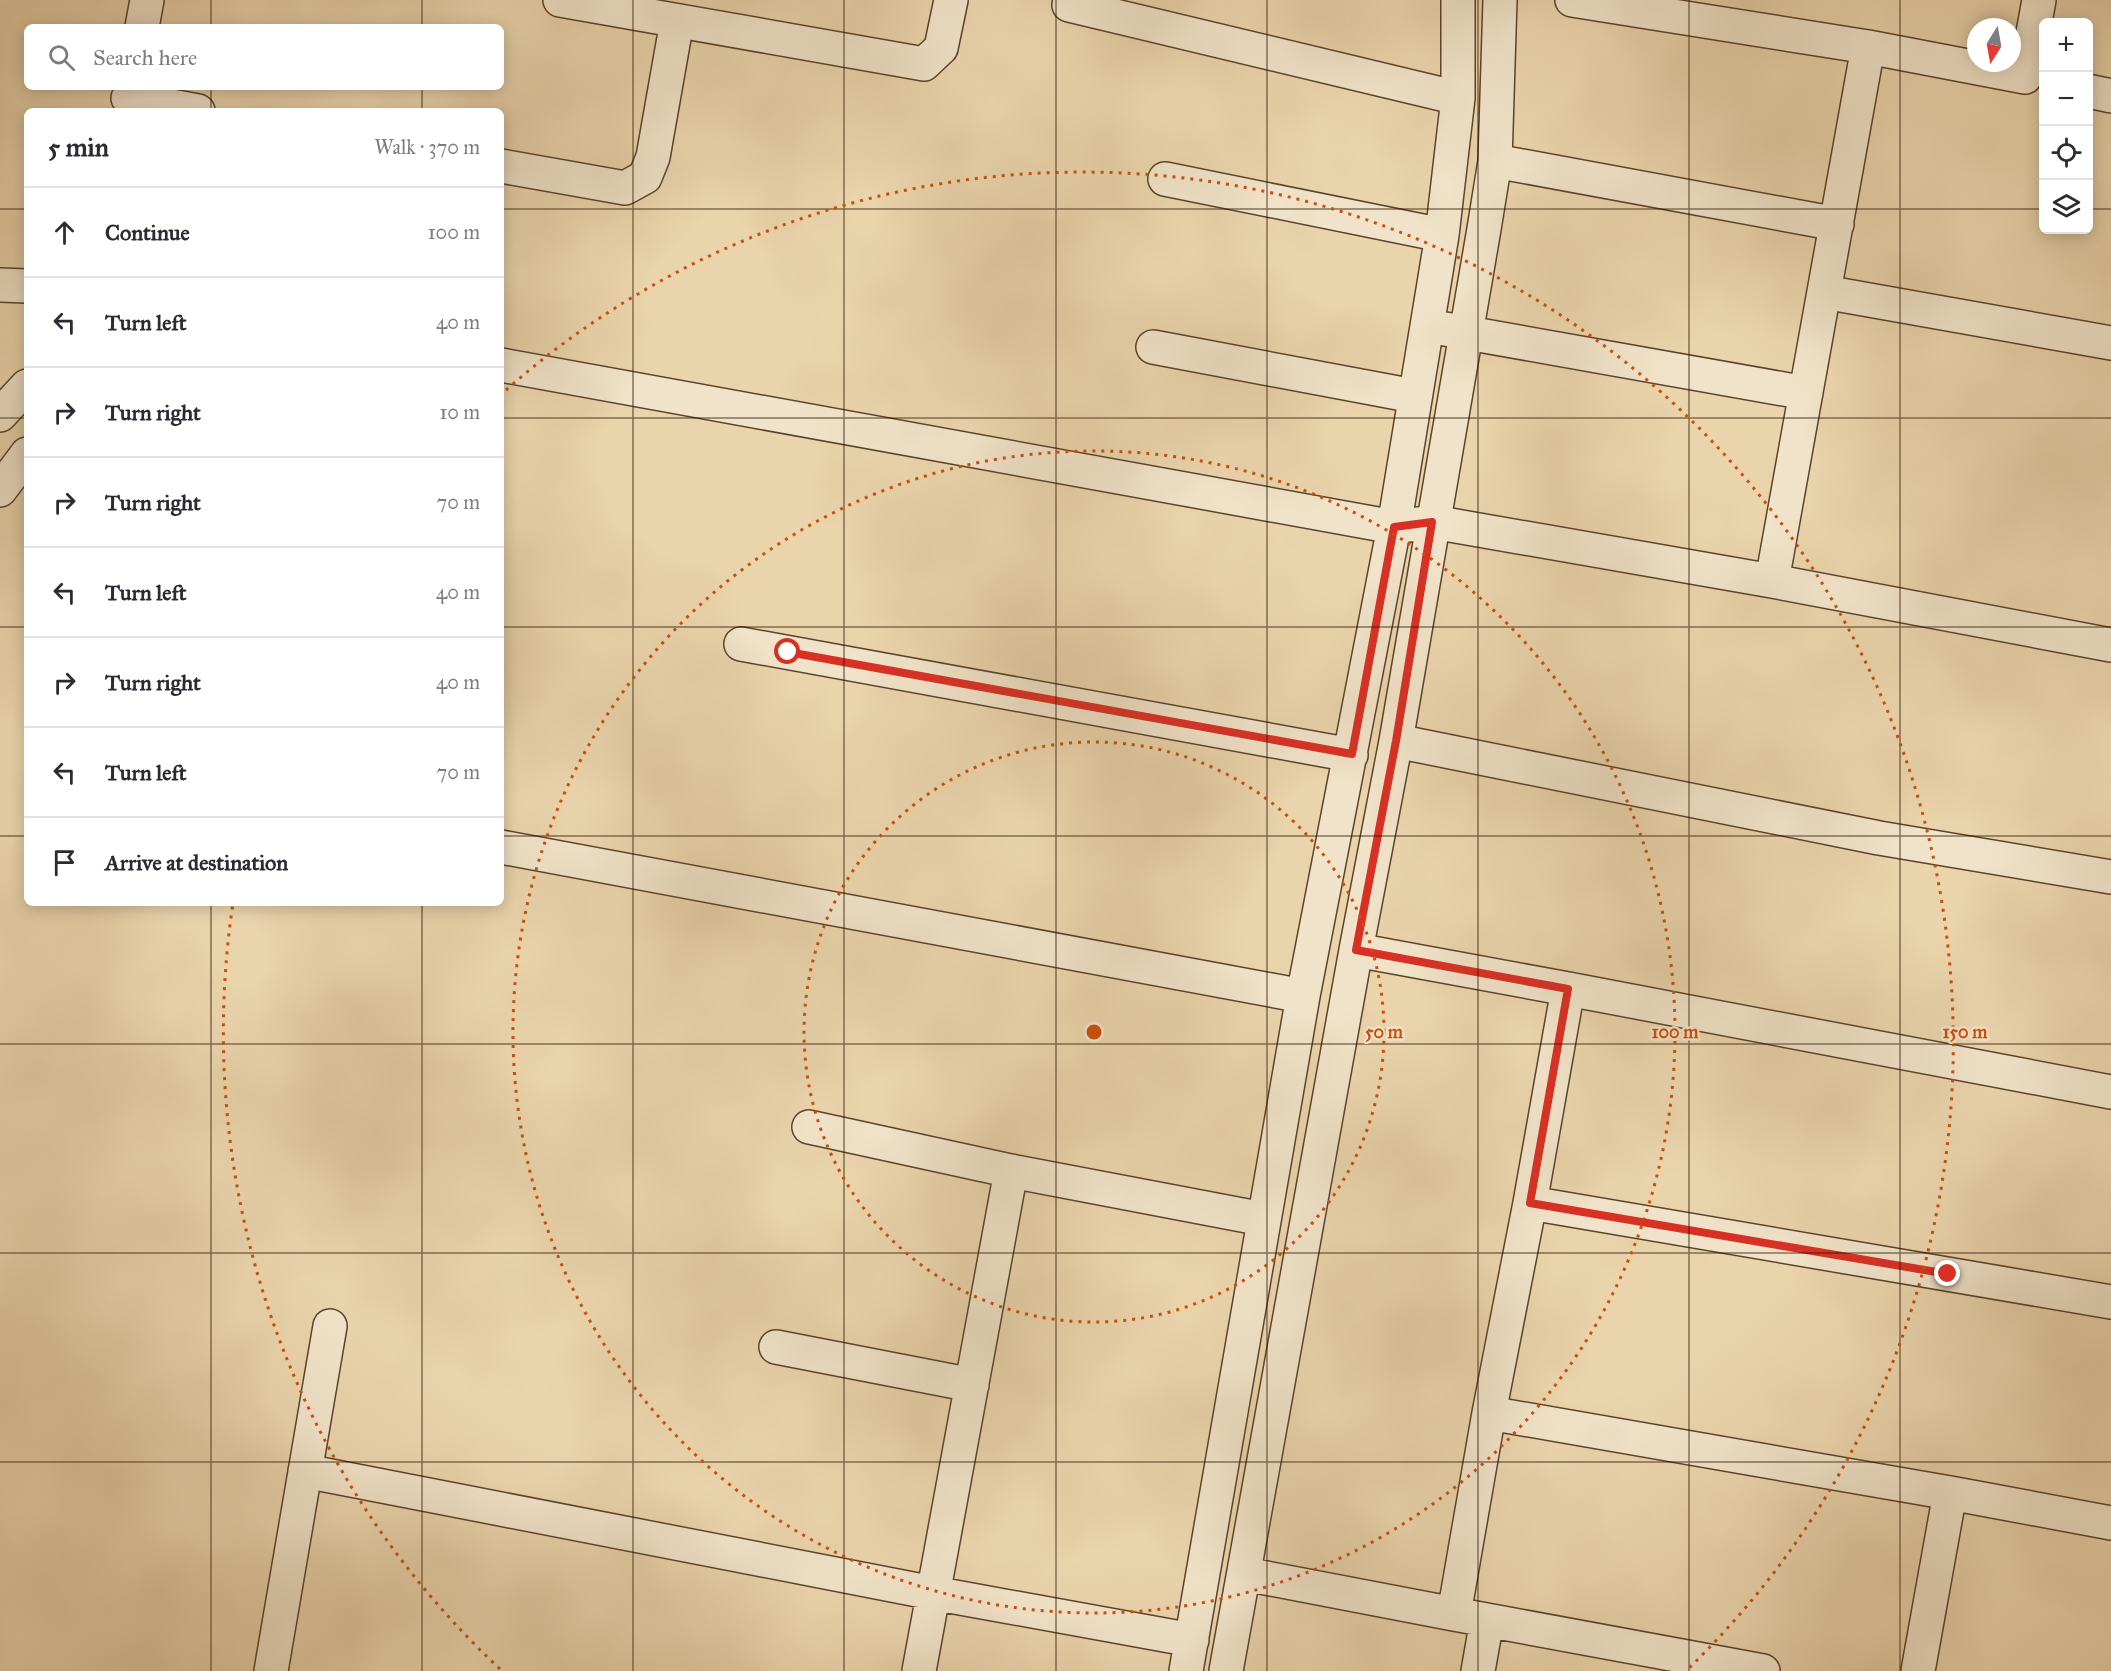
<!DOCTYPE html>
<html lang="en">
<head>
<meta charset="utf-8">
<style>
  :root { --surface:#fff; --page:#f2f2f3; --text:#2b2b33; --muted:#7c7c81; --line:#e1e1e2 }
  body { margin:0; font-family:"IM FELL Great Primer",serif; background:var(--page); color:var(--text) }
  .controls { position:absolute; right:18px; top:18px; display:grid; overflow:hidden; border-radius:9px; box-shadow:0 3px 15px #0003 }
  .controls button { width:54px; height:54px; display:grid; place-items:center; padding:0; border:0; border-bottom:2px solid var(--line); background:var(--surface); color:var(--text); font:30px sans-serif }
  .compass { position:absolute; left:1967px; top:18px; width:54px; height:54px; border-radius:50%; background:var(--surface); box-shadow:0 3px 15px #0003; rotate:191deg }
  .stop { position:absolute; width:18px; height:18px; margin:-14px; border:4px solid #d93025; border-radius:50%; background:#fff }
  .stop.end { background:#d93025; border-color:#fff; box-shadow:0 2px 6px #0008 }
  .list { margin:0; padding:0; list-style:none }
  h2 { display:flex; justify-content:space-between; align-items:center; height:78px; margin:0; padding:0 24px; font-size:26px }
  h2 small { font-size:20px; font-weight:400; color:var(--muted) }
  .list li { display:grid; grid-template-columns:39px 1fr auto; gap:18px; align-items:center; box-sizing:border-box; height:90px; padding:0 24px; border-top:2px solid var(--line) }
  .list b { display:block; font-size:22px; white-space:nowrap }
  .list em { font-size:20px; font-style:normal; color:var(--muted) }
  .icon { flex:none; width:33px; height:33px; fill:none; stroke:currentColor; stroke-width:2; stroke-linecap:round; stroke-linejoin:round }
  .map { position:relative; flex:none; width:2111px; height:1671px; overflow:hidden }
  .search { position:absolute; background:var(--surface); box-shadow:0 3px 15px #0003; left:24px; top:24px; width:480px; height:66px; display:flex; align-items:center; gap:15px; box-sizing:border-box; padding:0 21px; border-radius:9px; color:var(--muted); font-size:22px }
  .panel { position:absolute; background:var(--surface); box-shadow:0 3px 15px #0003; left:24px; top:108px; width:480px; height:798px; border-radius:9px }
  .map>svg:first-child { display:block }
</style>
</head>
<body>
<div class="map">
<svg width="2111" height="1671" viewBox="0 0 2111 1671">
  <rect width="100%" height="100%" fill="#ead4ac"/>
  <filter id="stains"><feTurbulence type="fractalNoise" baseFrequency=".00333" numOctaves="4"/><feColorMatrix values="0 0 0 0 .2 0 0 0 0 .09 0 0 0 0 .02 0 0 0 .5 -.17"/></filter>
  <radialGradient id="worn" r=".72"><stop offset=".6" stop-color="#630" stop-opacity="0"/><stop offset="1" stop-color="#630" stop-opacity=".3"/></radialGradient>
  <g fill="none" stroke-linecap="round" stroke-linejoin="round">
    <defs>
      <path id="street" d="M560,0L924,64L941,48L951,0
        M1572,0L1868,47L1772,581
        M1069,5L1458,98
        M142,27L147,0
        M1868,47L2025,77L2039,0
        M2088,91L2111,96
        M128,98L198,111
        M1495,161L1837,224
        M501,166L625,188L645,177L653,157L677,21
        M1165,179L1442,235
        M0,285L27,286
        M1824,292L2111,343
        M1445,329L1806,393
        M1153,347L1414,396
        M501,365L1394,527L1433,522L1772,581L2111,645
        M0,415L27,386
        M0,490L27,454
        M741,644L1351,755
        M1396,741L1879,838L2111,877
        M501,847L1303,996
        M1356,950L1568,989L1530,1203L2111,1302
        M1568,989L2111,1092
        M809,1127L1011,1171L1263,1219
        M776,1347L972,1385
        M1489,1413L1950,1493L1918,1671
        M305,1471L933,1593L1192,1640
        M1950,1493L2111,1523
        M1245,1574L1454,1614L1489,1413L1530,1203
        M1454,1614L1763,1671
        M271,1671L330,1326
        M919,1671L1011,1171
        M1186,1671L1303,996L1394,527L1442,235L1458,98V0
        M1226,1671L1356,950L1396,741L1484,229L1495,161L1500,0
        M1478,1671L1487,1620"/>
    </defs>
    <use href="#street" stroke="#5a442c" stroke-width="36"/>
    <use href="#street" stroke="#f1e3c9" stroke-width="33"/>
  </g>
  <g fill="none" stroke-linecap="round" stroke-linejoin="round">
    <path stroke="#d93025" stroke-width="8" d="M788,652L1352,754L1394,527L1432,522L1396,741L1356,950L1568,989L1530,1203L1948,1274"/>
  </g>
  <path fill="none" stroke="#2a1401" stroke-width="1.5" stroke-opacity="0.55" d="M211,0V27M422,0V27M633,0V1671M844,0V1671M1056,0V1671M1267,0V1671M1478,0V1671M1689,0V1671M1900,0V1671M211,87V111M422,87V111M0,209H27M501,209H2044M2088,209H2111M0,418H27M501,418H2111M0,627H27M501,627H2111M0,836H27M501,836H2111M211,903V1671M422,903V1671M0,1044H2111M0,1253H2111M0,1462H2111"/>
  <g fill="none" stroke="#cc4f0a" stroke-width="3" stroke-dasharray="3 6">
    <circle cx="1094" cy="1032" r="290"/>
    <circle cx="1094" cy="1032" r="581"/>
    <path d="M500 1669A871 871 0 0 1 233 903M506 390A871 871 0 0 1 1688 1669"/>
  </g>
  <circle cx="1094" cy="1032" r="9" fill="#cc4f0a" stroke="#f1e3c9" stroke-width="3"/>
  <g font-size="18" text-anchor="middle" font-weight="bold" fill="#cc4f0a" stroke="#f1e3c9" stroke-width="4.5" stroke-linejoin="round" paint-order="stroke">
    <text x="1384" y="1038">50 m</text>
    <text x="1675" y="1038">100 m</text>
    <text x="1965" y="1038">150 m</text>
  </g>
  <rect width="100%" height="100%" filter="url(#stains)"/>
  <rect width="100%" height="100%" fill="url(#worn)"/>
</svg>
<div class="controls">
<button>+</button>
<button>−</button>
<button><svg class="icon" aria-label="locate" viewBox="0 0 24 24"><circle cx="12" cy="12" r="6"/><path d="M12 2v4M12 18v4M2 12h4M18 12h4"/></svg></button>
<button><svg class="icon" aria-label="layers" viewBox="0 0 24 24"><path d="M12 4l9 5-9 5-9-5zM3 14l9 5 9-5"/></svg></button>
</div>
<svg class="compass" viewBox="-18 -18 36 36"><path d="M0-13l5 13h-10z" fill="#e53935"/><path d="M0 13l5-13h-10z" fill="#7c7c81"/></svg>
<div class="stop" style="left:788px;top:652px"></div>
<div class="stop end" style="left:1948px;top:1274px"></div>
<div class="search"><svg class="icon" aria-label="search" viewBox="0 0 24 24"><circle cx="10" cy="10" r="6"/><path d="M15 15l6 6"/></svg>Search here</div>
<section class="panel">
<h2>5 min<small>Walk · 370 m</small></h2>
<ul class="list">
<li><svg class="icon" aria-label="ahead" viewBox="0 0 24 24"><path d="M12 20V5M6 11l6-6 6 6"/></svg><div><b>Continue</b></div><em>100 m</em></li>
<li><svg class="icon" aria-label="left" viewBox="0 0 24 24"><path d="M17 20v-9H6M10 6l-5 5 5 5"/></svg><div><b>Turn left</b></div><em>40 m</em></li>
<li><svg class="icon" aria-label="right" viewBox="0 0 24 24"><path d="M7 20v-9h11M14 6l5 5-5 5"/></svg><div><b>Turn right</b></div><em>10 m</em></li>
<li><svg class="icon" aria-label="right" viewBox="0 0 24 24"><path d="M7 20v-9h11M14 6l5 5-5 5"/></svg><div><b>Turn right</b></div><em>70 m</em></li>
<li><svg class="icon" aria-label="left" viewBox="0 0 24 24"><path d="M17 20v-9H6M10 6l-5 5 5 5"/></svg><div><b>Turn left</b></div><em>40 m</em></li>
<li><svg class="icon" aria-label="right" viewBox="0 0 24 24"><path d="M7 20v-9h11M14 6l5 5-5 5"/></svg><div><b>Turn right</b></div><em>40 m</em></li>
<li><svg class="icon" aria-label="left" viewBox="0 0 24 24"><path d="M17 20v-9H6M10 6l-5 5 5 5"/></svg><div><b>Turn left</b></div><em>70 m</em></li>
<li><svg class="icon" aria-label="arrive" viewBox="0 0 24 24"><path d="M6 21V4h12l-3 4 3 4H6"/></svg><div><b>Arrive at destination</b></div></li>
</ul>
</section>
</div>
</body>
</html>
